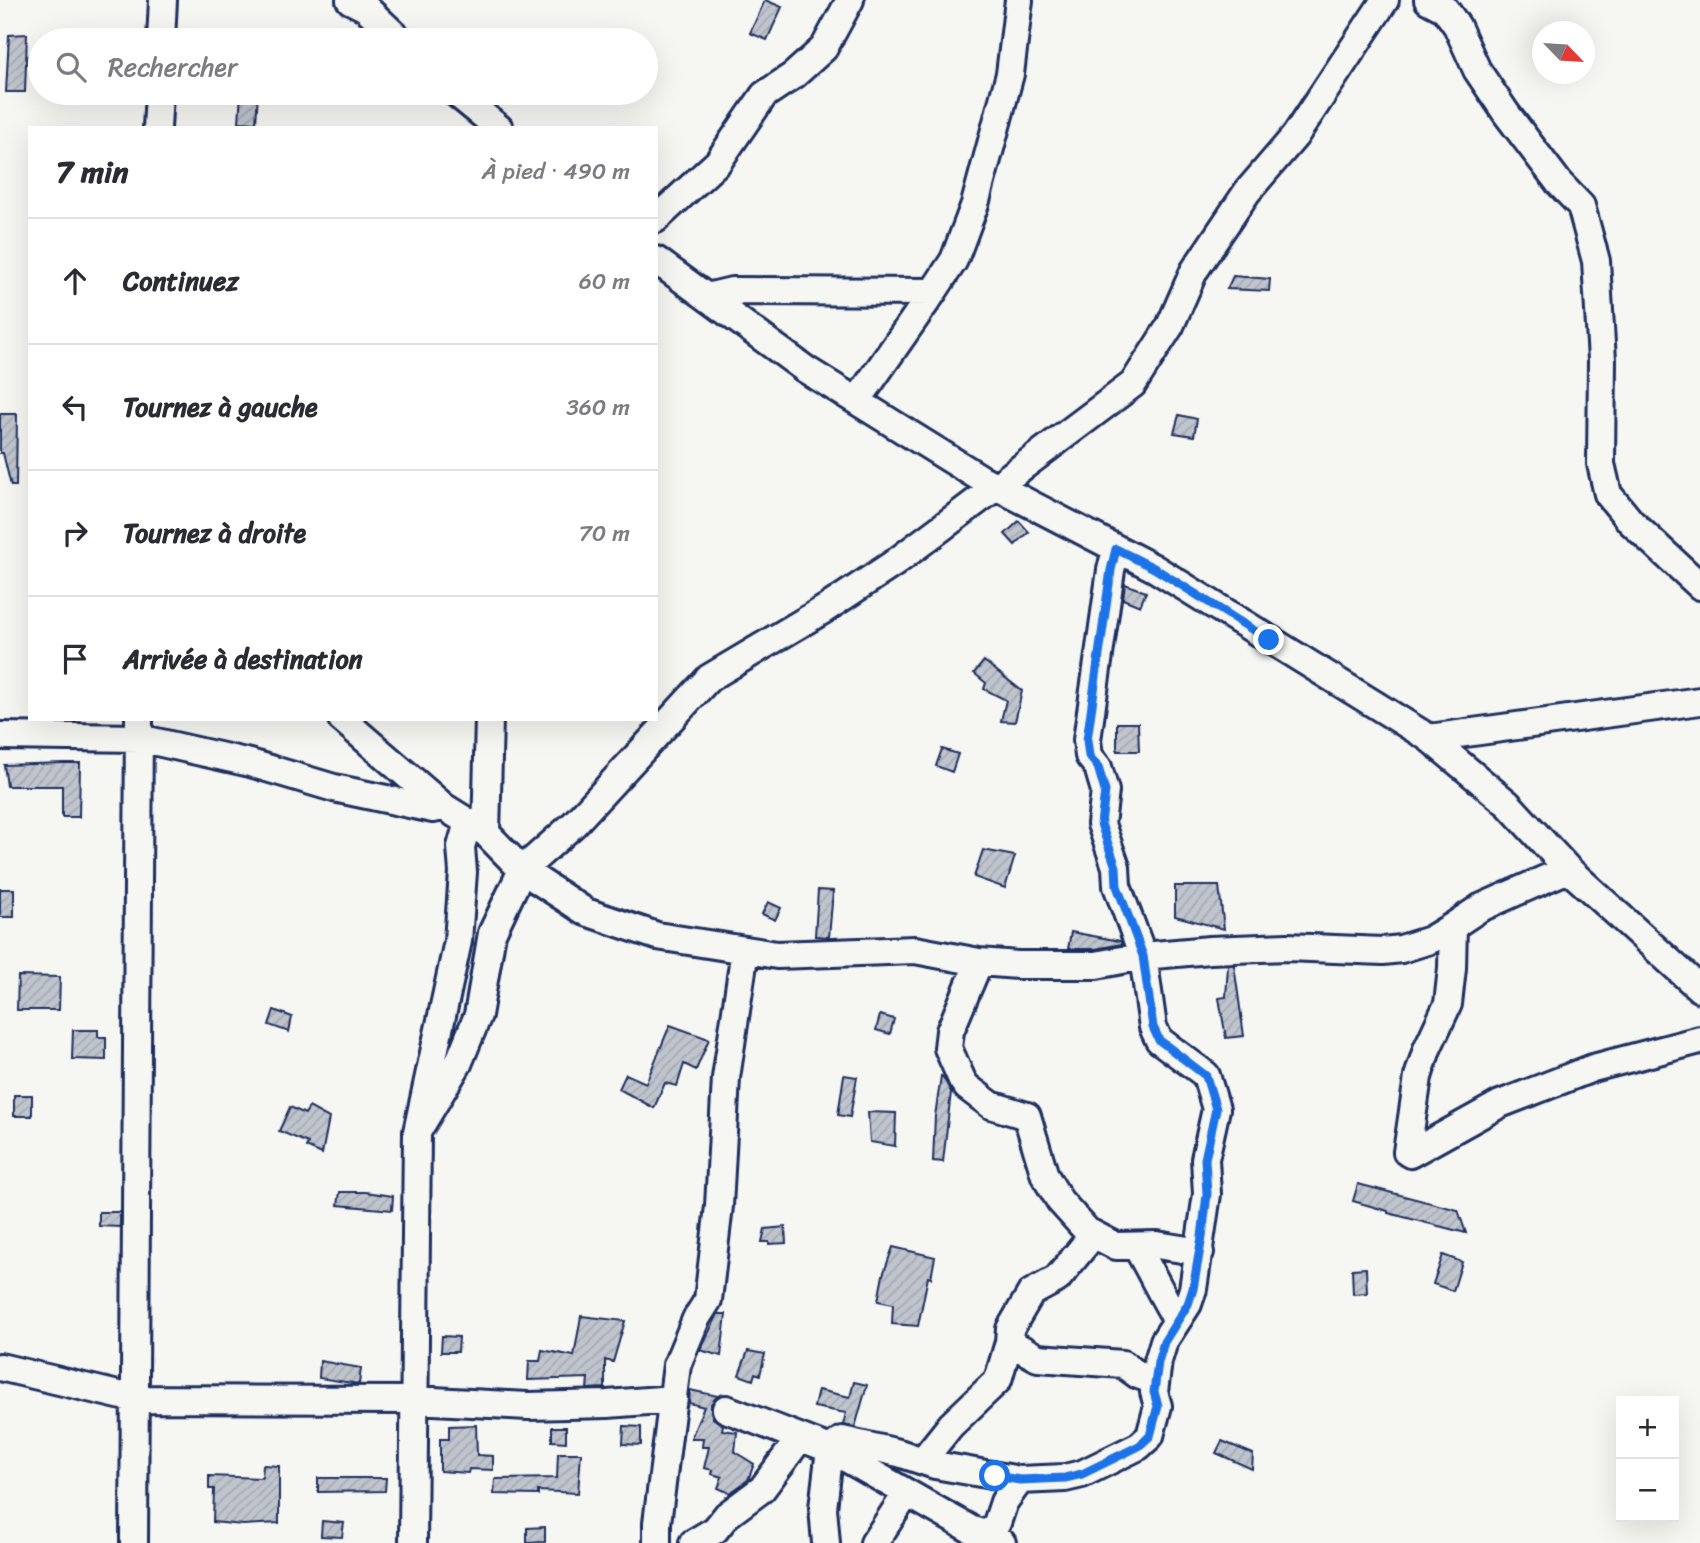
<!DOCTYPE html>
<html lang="fr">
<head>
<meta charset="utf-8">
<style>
  :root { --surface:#fff; --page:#f7f7f7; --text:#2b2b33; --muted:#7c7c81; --line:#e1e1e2 }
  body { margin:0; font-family:Sriracha,sans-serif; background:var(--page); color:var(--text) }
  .controls { position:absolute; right:21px; bottom:21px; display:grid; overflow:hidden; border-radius:0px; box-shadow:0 7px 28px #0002 }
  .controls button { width:63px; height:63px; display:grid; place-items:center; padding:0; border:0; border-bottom:2px solid var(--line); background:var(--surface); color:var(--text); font:35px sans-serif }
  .compass { position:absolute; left:1532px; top:21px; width:63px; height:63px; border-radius:50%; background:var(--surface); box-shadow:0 7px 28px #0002; rotate:115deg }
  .stop { position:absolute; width:21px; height:21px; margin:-16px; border:5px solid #1a73e8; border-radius:50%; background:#fff }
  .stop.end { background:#1a73e8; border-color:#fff; box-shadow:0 2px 7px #0008 }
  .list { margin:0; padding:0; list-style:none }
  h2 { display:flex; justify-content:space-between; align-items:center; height:91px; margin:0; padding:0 28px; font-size:30px }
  h2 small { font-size:23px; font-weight:400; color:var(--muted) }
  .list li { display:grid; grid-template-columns:46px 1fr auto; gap:21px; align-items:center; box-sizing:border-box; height:126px; padding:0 28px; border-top:2px solid var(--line) }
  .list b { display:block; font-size:26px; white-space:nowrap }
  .list em { font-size:23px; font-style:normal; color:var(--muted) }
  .icon { flex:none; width:38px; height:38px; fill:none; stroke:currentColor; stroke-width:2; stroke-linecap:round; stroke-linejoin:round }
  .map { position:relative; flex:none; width:1700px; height:1543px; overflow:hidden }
  .search { position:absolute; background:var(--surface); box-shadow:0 7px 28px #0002; left:28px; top:28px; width:630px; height:77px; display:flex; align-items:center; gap:18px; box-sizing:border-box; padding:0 24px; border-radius:38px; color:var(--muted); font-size:26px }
  .panel { position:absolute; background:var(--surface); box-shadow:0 7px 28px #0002; left:28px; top:126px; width:630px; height:595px; border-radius:0px }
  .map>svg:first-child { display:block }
</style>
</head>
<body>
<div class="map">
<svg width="1700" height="1543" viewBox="0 0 1700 1543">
  <defs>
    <pattern id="building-hatch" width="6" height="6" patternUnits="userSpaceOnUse" patternTransform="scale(1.75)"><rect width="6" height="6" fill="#c0c4cd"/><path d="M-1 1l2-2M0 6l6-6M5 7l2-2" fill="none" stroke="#a4a9b2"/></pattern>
  </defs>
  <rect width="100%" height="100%" fill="#f6f6f2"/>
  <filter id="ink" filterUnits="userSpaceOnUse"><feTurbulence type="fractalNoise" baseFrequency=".0143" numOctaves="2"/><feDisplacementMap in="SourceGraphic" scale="14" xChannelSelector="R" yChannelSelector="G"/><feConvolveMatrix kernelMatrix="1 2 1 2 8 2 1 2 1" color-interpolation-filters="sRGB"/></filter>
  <g filter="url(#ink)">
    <path fill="url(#building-hatch)" stroke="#1b2f5e" stroke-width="2" d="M765,0L782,7L767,40L750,33Z
      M27,34L25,92H6L9,35Z
      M241,93H258L256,123L239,122Z
      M1233,276L1270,279L1269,291L1227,289Z
      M0,414H17L16,486H11L3,453H0Z
      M1179,415L1197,419L1194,436L1174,433Z
      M1019,521L1029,532L1015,545L1005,534Z
      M1125,584L1146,592L1140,606L1123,599Z
      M984,661L1022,691L1015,722L1001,721L1006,700L984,689L986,683L974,673Z
      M1117,723H1138L1139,751H1117Z
      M942,749L958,754L952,772L936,766Z
      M63,763H80L79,817H62V786H7L4,765Z
      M983,850L1015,856L1005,888L974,877Z
      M1175,886H1219L1224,929L1175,916Z
      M0,889H14V917H0Z
      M818,890L833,891L829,937L815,936Z
      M768,902L781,908L775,920L762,914Z
      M1071,932L1120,941L1122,944L1095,949H1068Z
      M1228,965H1234L1244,1036L1226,1038L1219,998L1226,997Z
      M18,976L60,977L59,1010H17Z
      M274,1010L292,1017L289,1032L269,1025Z
      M880,1015L894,1019L890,1034L876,1030Z
      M670,1025L709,1039L696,1070L684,1064L677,1086L665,1083L654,1108L619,1089L626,1074L646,1083Z
      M73,1030H98V1037H106V1060L72,1059Z
      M844,1075L857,1077L850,1117L838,1115Z
      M941,1076L943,1077L951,1092L943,1162L933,1161L935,1116Z
      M14,1095H32V1116H14Z
      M290,1107L305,1114L309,1107L329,1118L322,1154L306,1147L308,1143L279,1131Z
      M868,1112L896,1113L895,1146L870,1142Z
      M1358,1184L1458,1210L1466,1233L1388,1213V1211L1353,1201Z
      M340,1192H365L393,1196L392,1210L338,1205Z
      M99,1212H120V1227L99,1226Z
      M785,1227L786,1243L769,1244V1242H762L765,1229Z
      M893,1247L935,1257L931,1278L928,1277L918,1326L892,1324L893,1304L878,1301L883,1275Z
      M1443,1255L1462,1262L1453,1291L1433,1284Z
      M1366,1268L1367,1293L1353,1294L1352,1269Z
      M718,1314H726L721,1356L700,1350Z
      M581,1316L625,1321L613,1362L605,1360V1388L587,1389L588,1378L528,1380L529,1361H540L542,1350L574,1356Z
      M442,1336L459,1337L458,1352H441Z
      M748,1351L765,1354L760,1375L755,1373L753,1380L739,1375Z
      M320,1361L361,1368L359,1384L319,1378Z
      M854,1382L867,1385L855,1427L843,1425L846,1413L814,1407L818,1390L850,1397Z
      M690,1390L718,1396L711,1404V1412L713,1418L723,1425L722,1430L737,1432L735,1452L754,1464L748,1480L730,1493L718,1488L722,1477L712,1474L713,1470L704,1468L709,1447H702L703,1438H691L704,1407L689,1403Z
      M476,1425L477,1455L493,1456V1470L469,1469L468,1473L440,1471V1439H449V1426Z
      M624,1426L641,1427V1445L623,1444Z
      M552,1427H566V1442L552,1441Z
      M1222,1441L1253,1454L1252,1469L1216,1453Z
      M558,1453H581L578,1493L538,1491V1495L494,1494L495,1479L557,1478Z
      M263,1465L279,1466V1523L243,1525L213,1522L214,1489H209V1476L262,1478Z
      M318,1478H386L385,1491L318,1492Z
      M322,1521L344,1523L342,1537L321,1536Z
      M545,1527V1542L527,1543V1528Z"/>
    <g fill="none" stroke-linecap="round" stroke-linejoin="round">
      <defs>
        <path id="minor" d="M350,0L366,8L400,40
          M1428,0L1445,9L1457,26L1477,70L1506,113L1559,183L1581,206L1596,261L1602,360L1601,464L1608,494L1631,522L1700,586
          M161,40L163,0
          M456,93L499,128
          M157,128L159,93
          M656,219L718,162L764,95L794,75L824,48L850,0
          M656,260L805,369L982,479L1154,568L1429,738L1508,804L1568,869L1700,989
          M707,297L732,291L933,292L954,260L975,204L1010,74L1019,0
          M857,401L933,292
          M342,719L444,807L486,833L522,870L586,912L657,936L777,955L915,950L979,962L1018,965H1096L1143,956L1210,950L1287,947L1383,951L1401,949L1430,940L1453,926L1452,968L1448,1004L1427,1049L1418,1077L1407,1152L1410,1154L1500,1104L1593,1068L1700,1040
          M0,736L139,738L250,763L334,788L433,809L444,807
          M1429,738L1700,701
          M486,833L489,719
          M1453,926L1480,908L1568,869
          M979,962L950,1031L948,1048L962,1080L967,1087L991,1105L1027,1116L1045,1176L1060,1201L1087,1231L1116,1246L1157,1245L1200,1252
          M417,1132L458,1064L478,1015L492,933L522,870L574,824L709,678L825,609L893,564L1133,384L1170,326L1194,271L1247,192L1295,136L1385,0
          M1136,1246C1151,1271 1162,1296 1177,1320
          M1009,1342L1038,1358L1123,1364L1138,1375L1155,1381
          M0,1367L135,1399L415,1400L528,1406L607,1404L674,1399
          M726,1409L830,1449L972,1530L989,1535L1002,1543
          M923,1460L951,1425L998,1380L1009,1342L1010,1329L1031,1293L1057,1279L1093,1235
          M989,1535L997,1523L1004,1502L1020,1480
          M134,1543L139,719
          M413,1543L417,1132L458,941L463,872L461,847L468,822
          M657,1543V1523L677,1365L696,1319L708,1300L719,1206L726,1078L745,950
          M693,1543L715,1530L727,1515L762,1489L800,1438
          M826,1543L823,1508L830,1449L842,1440L899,1453L935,1465L1020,1480L1065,1478L1082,1474L1139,1446L1150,1436L1158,1406L1154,1392L1158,1361L1164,1341L1188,1304L1193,1289L1207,1194L1205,1159L1216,1109L1206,1075L1159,1040L1153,1027L1143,956L1117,886L1116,867L1101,824L1105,791L1098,767L1089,756L1087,740L1111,570L1116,549
          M874,1543L907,1493"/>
      </defs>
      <use href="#minor" stroke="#1b2f5e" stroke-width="32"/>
      <use href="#minor" stroke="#f6f6f2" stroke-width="26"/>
    </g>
  </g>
  <g fill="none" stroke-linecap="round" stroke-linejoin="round" filter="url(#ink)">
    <path stroke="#1a73e8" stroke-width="9" d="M995,1476L1020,1480L1065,1478L1082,1474L1139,1446L1150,1436L1158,1406L1154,1392L1158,1362L1164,1342L1188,1304L1193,1289L1202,1237L1207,1194L1205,1159L1216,1109L1206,1076L1159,1040L1153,1027L1143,956L1117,886L1116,867L1101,824L1105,791L1098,767L1089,756L1087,740L1111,570L1116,549L1154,568L1269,640"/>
  </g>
</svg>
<div class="controls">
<button>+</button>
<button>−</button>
</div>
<svg class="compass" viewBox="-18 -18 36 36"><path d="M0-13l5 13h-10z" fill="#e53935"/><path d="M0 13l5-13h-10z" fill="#7c7c81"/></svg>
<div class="stop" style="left:995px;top:1476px"></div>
<div class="stop end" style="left:1269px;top:640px"></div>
<div class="search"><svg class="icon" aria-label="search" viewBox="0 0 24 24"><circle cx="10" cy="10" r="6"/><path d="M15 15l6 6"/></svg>Rechercher</div>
<section class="panel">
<h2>7 min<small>À pied · 490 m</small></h2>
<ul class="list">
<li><svg class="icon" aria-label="ahead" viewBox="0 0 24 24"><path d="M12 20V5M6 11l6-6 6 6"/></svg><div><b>Continuez</b></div><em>60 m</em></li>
<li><svg class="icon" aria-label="left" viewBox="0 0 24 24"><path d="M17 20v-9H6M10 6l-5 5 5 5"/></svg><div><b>Tournez à gauche</b></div><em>360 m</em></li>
<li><svg class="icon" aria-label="right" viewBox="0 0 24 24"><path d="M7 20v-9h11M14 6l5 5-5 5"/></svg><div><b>Tournez à droite</b></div><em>70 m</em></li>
<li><svg class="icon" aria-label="arrive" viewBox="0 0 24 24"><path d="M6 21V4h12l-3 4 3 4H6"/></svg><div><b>Arrivée à destination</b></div></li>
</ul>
</section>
</div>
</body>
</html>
